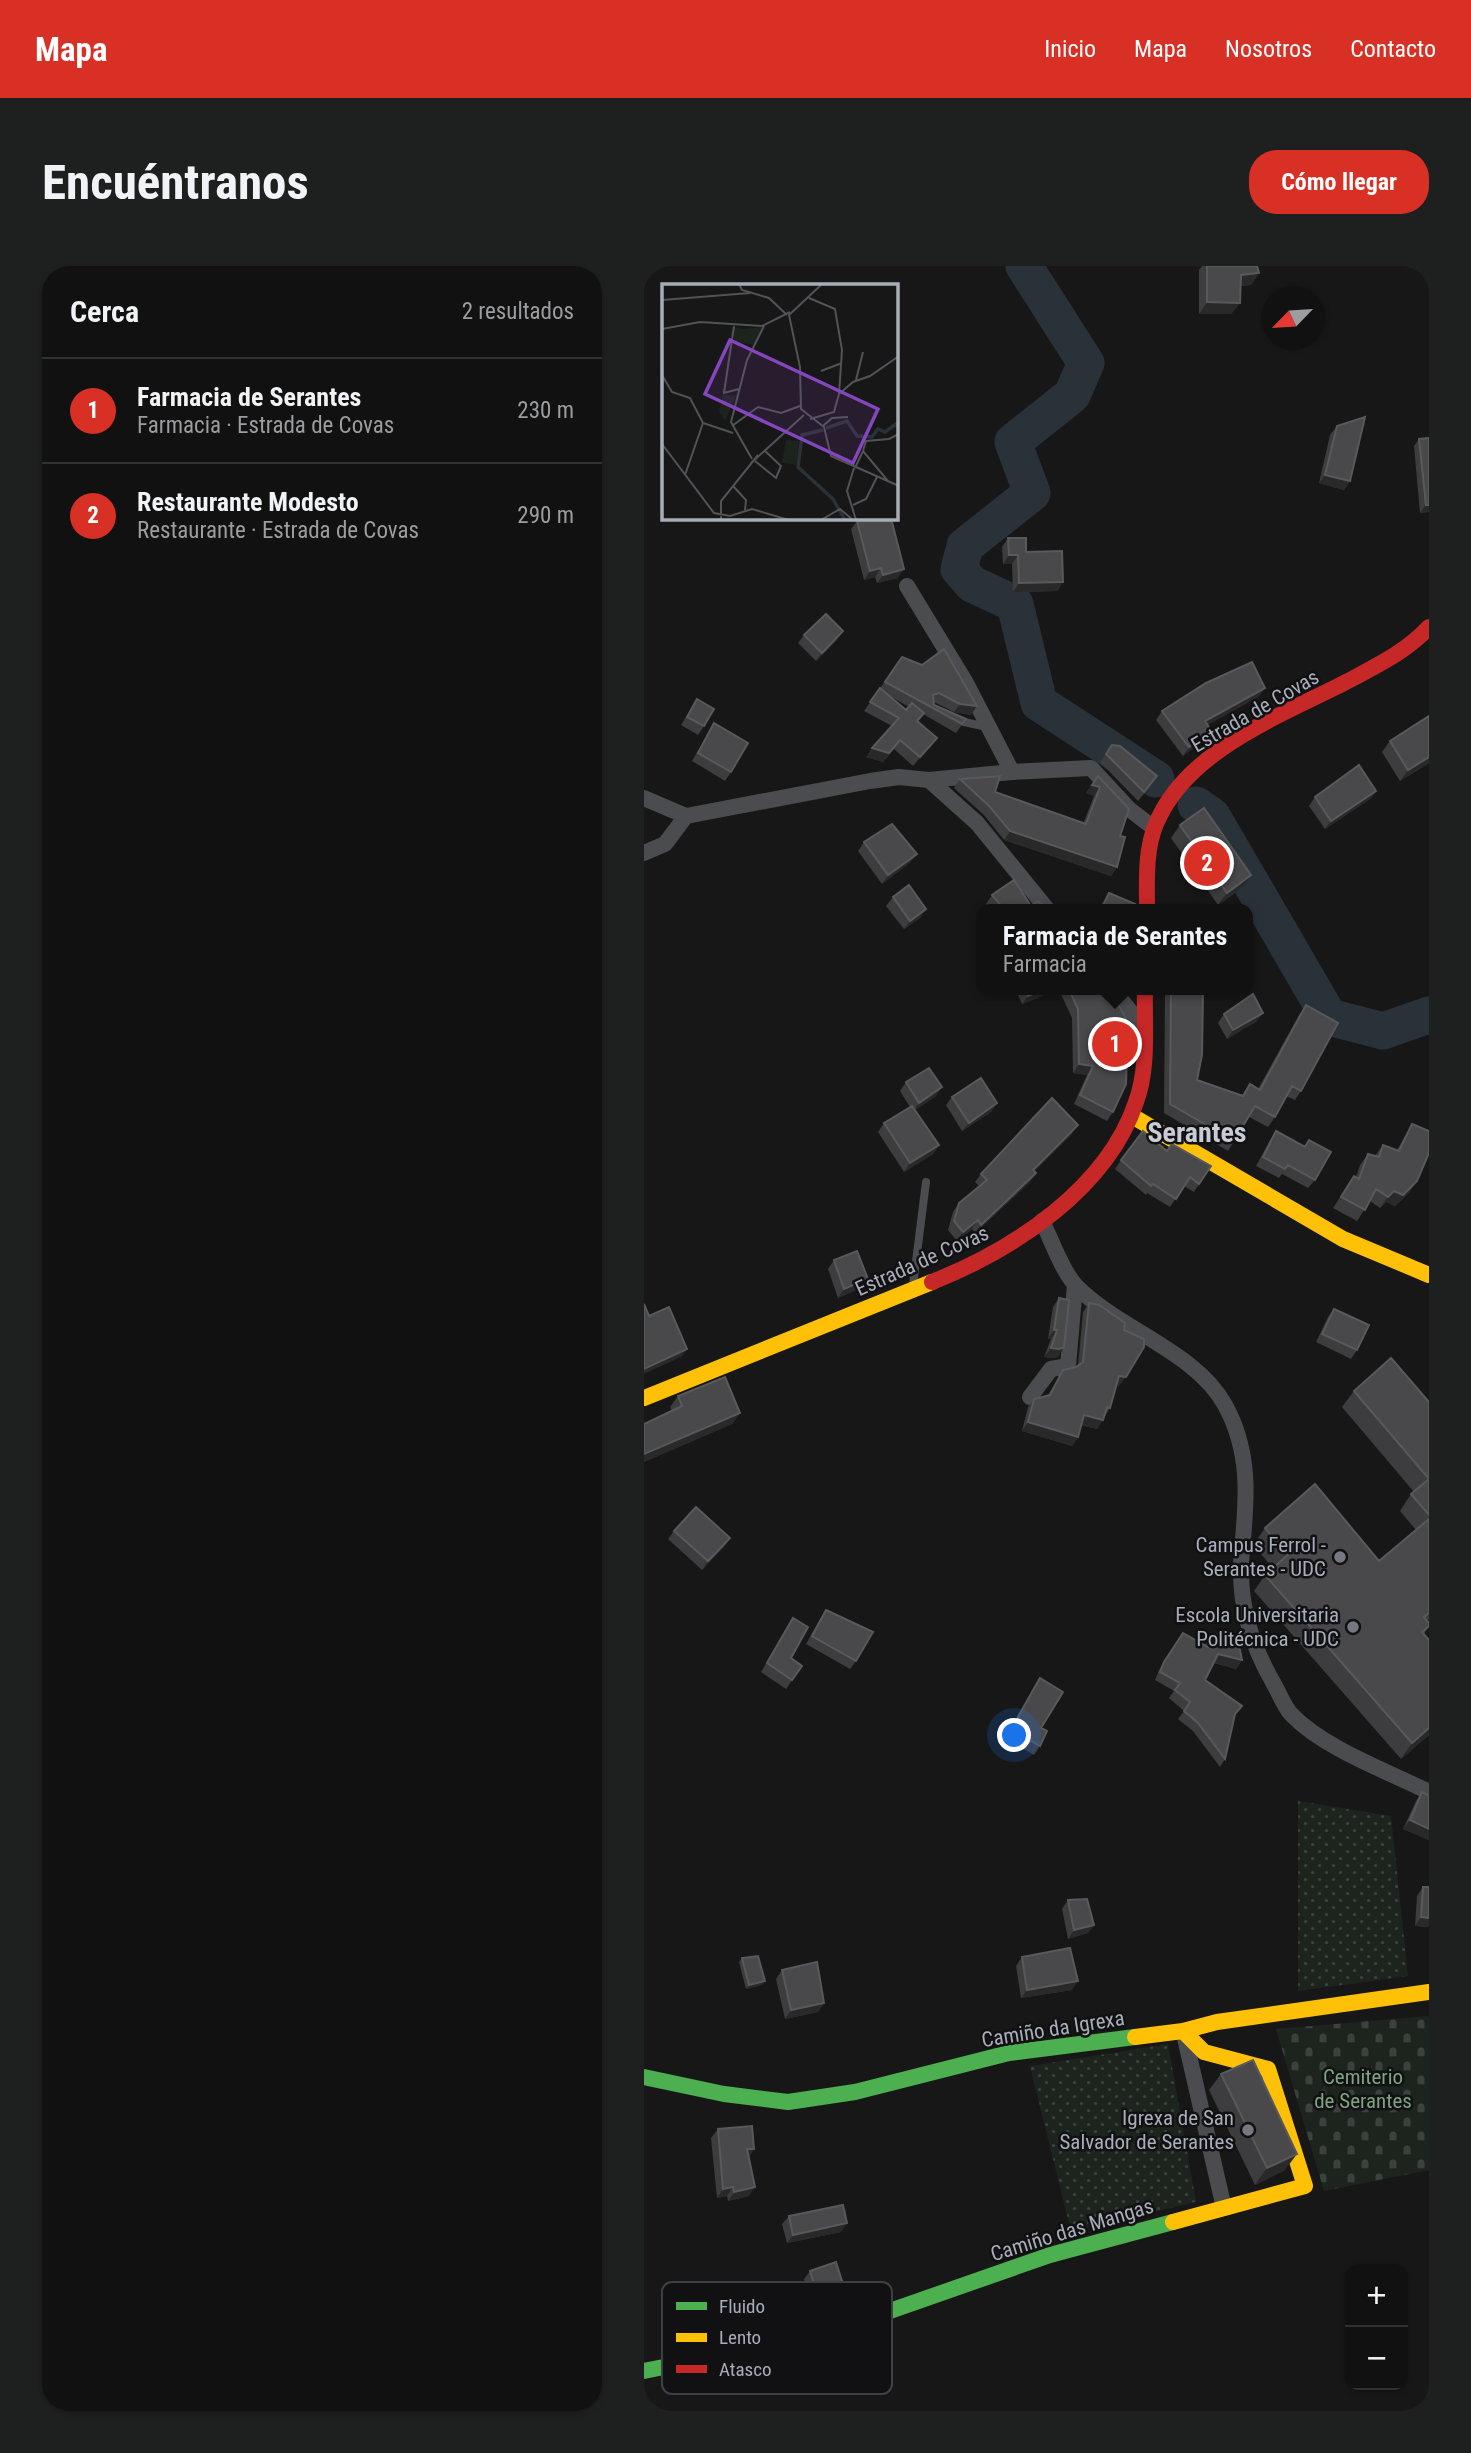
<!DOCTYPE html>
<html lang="es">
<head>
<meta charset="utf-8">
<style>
  :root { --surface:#111; --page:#1e1f1f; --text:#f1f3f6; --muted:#9c9d9f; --line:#303131; --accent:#d93025 }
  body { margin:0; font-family:"Roboto Condensed",sans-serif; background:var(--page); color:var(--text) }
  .controls { position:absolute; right:21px; bottom:21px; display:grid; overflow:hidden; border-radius:14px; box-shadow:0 2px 5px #0004 }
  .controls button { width:63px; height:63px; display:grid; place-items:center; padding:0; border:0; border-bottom:2px solid var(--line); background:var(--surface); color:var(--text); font:35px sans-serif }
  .compass { position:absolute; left:617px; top:21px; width:63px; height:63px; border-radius:50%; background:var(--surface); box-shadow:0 2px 5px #0004; rotate:245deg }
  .you { position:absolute; left:371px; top:1470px; width:24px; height:24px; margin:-18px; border:5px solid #fff; border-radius:50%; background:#1a73e8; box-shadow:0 0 0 10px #1a73e833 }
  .badge { display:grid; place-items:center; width:46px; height:46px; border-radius:50%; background:var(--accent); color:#fff; font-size:23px; font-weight:700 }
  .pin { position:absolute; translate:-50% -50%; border:4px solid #fff; box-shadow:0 2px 7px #0006 }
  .popup { position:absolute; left:333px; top:638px; width:276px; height:91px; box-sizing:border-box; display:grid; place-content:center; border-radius:14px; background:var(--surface); filter:drop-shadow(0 2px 5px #0005); font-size:23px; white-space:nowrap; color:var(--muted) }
  .popup b { font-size:26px; color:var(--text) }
  .popup::after { content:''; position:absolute; left:50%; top:100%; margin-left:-14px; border:14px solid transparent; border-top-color:var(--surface) }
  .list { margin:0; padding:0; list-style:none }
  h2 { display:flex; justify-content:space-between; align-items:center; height:91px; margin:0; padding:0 28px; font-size:30px }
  h2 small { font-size:23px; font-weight:400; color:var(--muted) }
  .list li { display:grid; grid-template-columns:46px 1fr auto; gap:21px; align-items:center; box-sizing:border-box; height:105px; padding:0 28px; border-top:2px solid var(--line) }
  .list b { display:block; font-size:26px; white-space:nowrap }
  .list p { margin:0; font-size:23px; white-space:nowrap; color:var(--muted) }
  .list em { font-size:23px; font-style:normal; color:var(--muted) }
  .map { position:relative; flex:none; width:785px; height:2145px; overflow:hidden; border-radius:28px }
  header { display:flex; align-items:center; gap:42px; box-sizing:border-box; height:98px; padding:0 35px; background:var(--accent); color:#fff }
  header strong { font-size:33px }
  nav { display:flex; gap:38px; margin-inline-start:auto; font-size:24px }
  .intro { display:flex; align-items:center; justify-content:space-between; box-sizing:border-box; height:168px; padding:0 42px }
  h1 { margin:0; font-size:49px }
  .button { padding:18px 32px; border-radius:28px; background:var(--accent); color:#fff; font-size:24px; font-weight:700 }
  main { display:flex; gap:42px; padding:0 42px }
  aside { flex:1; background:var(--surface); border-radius:28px; box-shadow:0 2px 5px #0004 }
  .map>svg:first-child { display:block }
</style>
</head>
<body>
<header>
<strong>Mapa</strong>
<nav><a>Inicio</a><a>Mapa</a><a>Nosotros</a><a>Contacto</a></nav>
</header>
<div class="intro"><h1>Encuéntranos</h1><a class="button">Cómo llegar</a></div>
<main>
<aside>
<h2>Cerca<small>2 resultados</small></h2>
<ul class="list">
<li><span class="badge">1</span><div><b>Farmacia de Serantes</b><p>Farmacia · Estrada de Covas</p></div><em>230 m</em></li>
<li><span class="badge">2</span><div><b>Restaurante Modesto</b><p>Restaurante · Estrada de Covas</p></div><em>290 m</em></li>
</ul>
</aside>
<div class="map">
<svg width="785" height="2145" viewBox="0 0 785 2145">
  <defs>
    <pattern id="grass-dots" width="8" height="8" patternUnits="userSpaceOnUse" patternTransform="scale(1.75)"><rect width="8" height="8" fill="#1d241e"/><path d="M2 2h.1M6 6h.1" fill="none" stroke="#3b413d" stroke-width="1.8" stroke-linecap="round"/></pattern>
    <pattern id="cemetery-stones" width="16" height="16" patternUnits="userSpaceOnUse" patternTransform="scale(1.75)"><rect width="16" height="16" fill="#1d241e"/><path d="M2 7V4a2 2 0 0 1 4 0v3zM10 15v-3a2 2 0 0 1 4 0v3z" fill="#3b413d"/></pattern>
  </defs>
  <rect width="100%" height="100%" fill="#171717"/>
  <path fill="url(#grass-dots)" d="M654,1535L747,1550L764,1710L654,1725Z
    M524,1778L552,1936L427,1965L386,1800Z"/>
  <path fill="url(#cemetery-stones)" d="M785,1750V1904L680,1925L632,1763Z"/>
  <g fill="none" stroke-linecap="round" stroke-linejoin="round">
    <path stroke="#2a3239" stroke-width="37" d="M380,0L442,97L428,129L369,176L388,227L321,280L315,303L328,318L371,338L395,437L512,513
      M552,539L568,550L685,751L739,765L785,749"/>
    <path stroke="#4b4c50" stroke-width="8" d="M311,454L343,461
      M269,1019L282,916"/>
    <path stroke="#4b4c50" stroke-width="16" d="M263,320L322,417L368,506L447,502L485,543L510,562
      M285,514L368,506
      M0,532L42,550L226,515L255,511L285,514L333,557L403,643
      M0,587L21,578L42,550
      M469,724L500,762
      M398,955C408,975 418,1005 433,1021C476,1064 552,1086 581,1139C607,1186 603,1233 598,1284C593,1334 606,1377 631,1420C636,1429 640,1440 647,1448C679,1482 743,1505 785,1526
      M386,1131L407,1103L424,1100L431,1019
      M540,1768L580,1942"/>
    <path stroke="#4caf50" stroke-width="16" d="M0,1811L80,1828L144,1836L211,1826L365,1787L491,1771
      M0,2105L30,2099L100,2096L406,1989L529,1956"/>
    <path stroke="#ffc107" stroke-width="16" d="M488,850L699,973L785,1009
      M0,1132L288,1016
      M491,1771L539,1765L573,1756L785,1726
      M529,1956L661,1920L624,1803L560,1786L539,1765"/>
    <path stroke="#c62828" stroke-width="16" d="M503,643C503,615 501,584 512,558C543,483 639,449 706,414C734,399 763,385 785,361
      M288,1016C369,984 463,923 492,836C505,801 500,761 501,724"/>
  </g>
  <path fill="#3d3d3f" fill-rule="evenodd" d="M558,0H613L615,7L607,19L596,20V37L587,48H555V4Z
    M693,160L706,215L700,224L675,217L686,169Z
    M785,172V246L776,247L770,180L775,173Z
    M213,255L254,312L233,317L231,311L220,314L207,263Z
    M364,272L419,316L413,325L369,326L368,298H359L358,281Z
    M160,369L193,374L172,395L154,377Z
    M258,391L278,399L327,449L310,446L290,436V439L322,453L312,467L279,448L274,455L293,472L269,500L250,483L239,496L222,491L248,460L220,445ZM246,430L265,441L262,444Z
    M621,422L614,431L563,459L567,464L561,473L539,490L512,454L518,445Z
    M53,433L60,460L54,469L37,459Z
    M785,450V497L756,515L738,486L746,475Z
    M70,457L87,506L81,515L48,495Z
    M468,479L507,519L494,535L456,496Z
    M454,510L476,570L473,601L467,610L360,574L340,549L310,522L316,513L439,558L450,530L442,527Z
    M732,525L726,533L681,563L665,540L671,531Z
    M536,559L598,622L574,639L527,572Z
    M220,576L267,596L238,618L214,585Z
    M465,627L488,643H455Z
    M348,629L387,640L401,643H346L342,638Z
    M249,631L282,643L276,652L260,663L242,640Z
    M372,724H413L378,738Z
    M415,724H466L469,846L463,855L430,838L443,809L429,807L428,752Z
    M523,724H559L553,814L598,830L606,818L614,823L655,749L662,739L657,825L651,834L642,830L631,851L624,861L605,851L584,885L520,847L521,727Z
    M580,748L613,755L583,773L574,757Z
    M262,816L292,830L271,844L295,879L289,888L260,906L234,866L240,857L266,841L256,825Z
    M308,831L353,837L347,846L318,865L302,839Z
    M768,858L766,926L751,940L742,936L736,942L726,935L713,955L689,942L710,910L712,911L716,899L724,888L731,890L739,879L753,884L761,870Z
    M632,865L660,880L665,874L671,914L664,922L638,908L635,912L612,900L626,874Z
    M428,868L390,905L392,907L386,916L331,967L328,963L313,975L304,964L309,946L315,937L335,920L331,916L337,908Z
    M523,885L567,900L550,926L540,920L526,941L503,927L502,929L471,903L477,894Z
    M190,994L224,1013L217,1022L194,1032L184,1003Z
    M415,1032L414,1091L408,1092L400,1091L407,1073H404L409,1041Z
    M445,1037L480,1064L475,1120L472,1119L466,1142L453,1163L437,1159L434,1171L428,1180L378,1165L384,1141L390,1133L404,1129L419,1104L434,1100L439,1046Z
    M690,1043L713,1084L707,1093L672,1076L684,1051Z
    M710,1125L785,1136V1353L783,1355L785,1361L780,1368L785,1469L757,1493L610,1325L621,1309L629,1302L609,1279L621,1262L735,1295L772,1264L756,1245L767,1228L770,1226L698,1141Z
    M34,1130L96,1147L88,1158L0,1196V1158L28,1145L26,1141Z
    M30,1265L80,1281L58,1304L24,1273Z
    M182,1344L212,1395L206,1403L162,1378L176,1353Z
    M149,1352L147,1392L158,1400L142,1423L117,1406Z
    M539,1367L561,1379L568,1368L598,1394L592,1403L570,1397L561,1414L591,1450L581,1493L576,1501L549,1465L534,1453L540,1445L525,1432L530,1425L511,1414L515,1404Z
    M396,1412L397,1462L396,1480L390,1489L361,1472Z
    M778,1526L785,1574L759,1563L772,1535Z
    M779,1621H785V1661L771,1660L773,1630Z
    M424,1634L450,1659L444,1667L424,1673L418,1643Z
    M378,1691L428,1724L377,1732L372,1700Z
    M98,1692L121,1715L118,1719L102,1723L95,1696Z
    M138,1704L180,1737L174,1746L141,1753L132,1713Z
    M577,1808L641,1904L611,1919L565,1824Z
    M74,1863L110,1883L105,1891V1930L84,1935L83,1930L73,1932L67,1872Z
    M145,1950L197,1966L143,1977L138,1958Z
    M166,2005L197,2040L171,2050L160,2013Z"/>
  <path fill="#29292a" d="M615,7L607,19L589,20L597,9Z
    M563,36L596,37L587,48H555Z
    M681,209L706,215L700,224L675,217Z
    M782,239H785V246L776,247Z
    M365,289H374L368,298H359Z
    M237,302L231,311L220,314L226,305Z
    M260,303L254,312L233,317L239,309Z
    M419,316L413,325L369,326L375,317Z
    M199,365L193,374L172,395L178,387Z
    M621,422L614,431L555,464L561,455Z
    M316,438L333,440L327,449L310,446Z
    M567,464L561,473L539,490L545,481Z
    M293,472L286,481L269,500L276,491Z
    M256,474L239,496L222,491L228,482Z
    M785,491V497L756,515L764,504Z
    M448,519L456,521L450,530L442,527Z
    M732,525L726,533L681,563L687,555Z
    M366,565L473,601L467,610L360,574Z
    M273,588L267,596L238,618L244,609Z
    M607,609L598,622L574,639L583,627Z
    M282,643L276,652L260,663L266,655Z
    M398,724H413L378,738L384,730Z
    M619,747L613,755L583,773L589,764Z
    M435,798L449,800L443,809L429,807Z
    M298,821L292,830L269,845L275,837Z
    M353,837L347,846L318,865L325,857Z
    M434,859L428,868L383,913L389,904Z
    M295,879L289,888L260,906L266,897Z
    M392,907L386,916L373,928L331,967L337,959Z
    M773,915L766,926L751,940L742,936L736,942L744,931L750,925Z
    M334,954L328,963L313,975L319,966Z
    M224,1013L217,1022L194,1032L200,1023Z
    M410,1064H413L407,1073H404Z
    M407,1082H420L414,1091L408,1092L400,1091Z
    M43,1083L37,1091L0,1108V1103Z
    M475,1110L482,1111L475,1120L468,1118Z
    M96,1147L88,1158L0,1196V1188Z
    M440,1149L459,1154L453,1163L434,1158Z
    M384,1156L434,1171L428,1180L378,1165Z
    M86,1272L80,1281L58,1304L64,1295Z
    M574,1388L598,1394L592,1403L568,1396Z
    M785,1462V1469L757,1493L768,1477Z
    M766,1554L785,1563V1574L759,1563Z
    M777,1651L785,1652V1661L771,1660Z
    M450,1659L444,1667L424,1673L430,1664Z
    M121,1715L118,1719L102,1723L105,1719Z
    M434,1715L428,1724L377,1732L383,1724Z
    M180,1737L174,1746L141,1753L147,1744Z
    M103,1883H110L104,1892Z
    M653,1888L641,1904L611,1919L623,1902Z
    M89,1921L83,1930L73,1932L79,1923Z
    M111,1921L105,1930L84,1935L90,1926Z
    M203,1957L197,1966L143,1977L149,1969Z
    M203,2031L197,2040L171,2050L177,2041Z"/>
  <path fill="#49494c" stroke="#58595d" stroke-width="2" d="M563,0H613L615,7L597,9L596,37L563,36Z
    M721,151L706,215L681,209L693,160Z
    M785,172V239H782L775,173Z
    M223,252H247L260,303L239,309L237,302L226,305L213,255Z
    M364,272H382V286L418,285L419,316L375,317L374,289H365Z
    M182,348L199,365L178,387L160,369Z
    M300,383L333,440L316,438L295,427L289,429L290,439L322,453L318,458L241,416L258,391L278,399Z
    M608,396L621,422L561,455L567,464L545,481L518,445L562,417Z
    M236,422L262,444L268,437L280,447L273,455L293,472L276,491L256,474L245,487L228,482L255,452L226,436Z
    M53,433L70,443L60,460L43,451Z
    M785,450V491L764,504L746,475Z
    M70,457L104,477L87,506L54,487Z
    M468,479L476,480L513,510L500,526L462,488Z
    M715,499L732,525L687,555L671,531Z
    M356,510L351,526L442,558L456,521L448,519L454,510L485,543L476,570L481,571L473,601L366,565L346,541L316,513Z
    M560,542L607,609L583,627L536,559Z
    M248,558L273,588L244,609L220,576Z
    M370,614L387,640L394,635L401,643H360L348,629Z
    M265,619L282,643L266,655L249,631Z
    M465,627L491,638L488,643H457Z
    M382,724H398L384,730Z
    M425,724H466L484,756L482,818L469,846L436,829L449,800L435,798L434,743Z
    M527,724H559L558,789L553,814L599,830L606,818L616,824L662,739L694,757L657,825L648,820L631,851L611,840L590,875L526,838Z
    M609,728L619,747L589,764L580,748Z
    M285,802L298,821L275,837L262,816Z
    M337,812L353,837L325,857L308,831Z
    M408,832L434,859L389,904L392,907L337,959L334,954L319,966L310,955L315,937L343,914L337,908Z
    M268,840L295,879L266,897L240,857Z
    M768,858L785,865V887L773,915L759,929L750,925L744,931L732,923L721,944L697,931L710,910L715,913L724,888L735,891L739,879L755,885Z
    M499,865L523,885L528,878L567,900L555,918L546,911L532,933L509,918L507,920L477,894Z
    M632,865L661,881L665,874L687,886L671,914L644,899L641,903L619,891Z
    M213,985L224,1013L200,1023L190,994Z
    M415,1032L425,1034L420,1082L414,1083L407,1082L413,1064H410Z
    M445,1037L455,1039L481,1057L480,1064L500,1073V1081L482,1111L475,1110L466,1142L463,1141L459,1154L440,1149L434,1171L384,1156L390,1133L406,1129L419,1104L432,1101L439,1096Z
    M0,1038L5,1050L25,1041L43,1083L0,1103Z
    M690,1043L725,1059L713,1084L678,1068Z
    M747,1092L785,1136V1213L710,1125Z
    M81,1111L96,1147L0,1188V1158L38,1140L34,1130Z
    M785,1213V1249L767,1228Z
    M671,1218L735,1295L785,1253V1347L780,1351L785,1357V1360L778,1366L785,1374V1462L768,1477L621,1309L644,1289L621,1262Z
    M52,1241L86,1272L64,1295L30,1265Z
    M182,1344L229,1366L212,1395L168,1370Z
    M149,1352L164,1361L147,1392L158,1400L148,1414L123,1397Z
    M539,1367L564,1381L568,1368L593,1370L598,1394L574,1388L561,1414L598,1440L591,1448L581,1493L554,1457L540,1445L546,1436L531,1424L536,1417L516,1406L520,1396Z
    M396,1412L419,1426L397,1462L403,1465L396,1480L367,1463Z
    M778,1526L785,1530V1563L766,1554Z
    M779,1621H785V1652L777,1651Z
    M443,1633L450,1659L430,1664L424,1634Z
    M426,1682L434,1715L383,1724L378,1691Z
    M114,1690L121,1715L105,1719L98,1692Z
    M173,1696L180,1737L147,1744L138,1704Z
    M609,1794L653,1888L623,1902L577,1808Z
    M108,1860L110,1883H103L111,1921L90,1926L89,1921L79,1923L74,1863Z
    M199,1939L203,1957L149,1969L145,1950Z
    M192,1996L203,2031L177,2041L166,2005Z"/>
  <g fill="#757880" stroke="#111113" stroke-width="2.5">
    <circle cx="696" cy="1291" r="7"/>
    <circle cx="709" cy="1361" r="7"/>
    <circle cx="604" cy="1864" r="7"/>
  </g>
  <g text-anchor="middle" stroke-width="5" stroke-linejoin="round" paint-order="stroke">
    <g font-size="21" fill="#a8adb8" stroke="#111113">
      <text transform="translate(611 445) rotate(-30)" y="7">Estrada de Covas</text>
      <text transform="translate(278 995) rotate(-24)" y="7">Estrada de Covas</text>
      <text transform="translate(409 1763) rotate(-9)" y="7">Camiño da Igrexa</text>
      <text transform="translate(428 1964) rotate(-17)" y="7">Camiño das Mangas</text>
    </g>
    <g font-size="21" fill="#a8adb8" stroke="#111113" text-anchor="end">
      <text x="682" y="1286">Campus Ferrol -<tspan x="682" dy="24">Serantes - UDC</tspan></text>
      <text x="695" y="1356">Escola Universitaria<tspan x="695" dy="24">Politécnica - UDC</tspan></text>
      <text x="590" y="1859">Igrexa de San<tspan x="590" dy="24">Salvador de Serantes</tspan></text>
    </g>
    <g font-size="21" fill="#7fa381" stroke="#111113">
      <text x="719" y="1818">Cemiterio<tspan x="719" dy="24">de Serantes</tspan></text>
    </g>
    <g font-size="28" font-weight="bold" fill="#c9ccd4" stroke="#111113">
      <text x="553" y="876">Serantes</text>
    </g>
  </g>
  <g transform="translate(18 18)">
    <rect width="236" height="236" fill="#171717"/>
    <path d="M72,43L82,45L100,43L94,61L72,58Z" fill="#1d241e"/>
    <path d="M61,110L74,112L63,137L57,127Z" fill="#1d241e"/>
    <path d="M124,156L137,157L134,181L120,179Z" fill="#1d241e"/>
    <path fill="none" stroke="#2a3239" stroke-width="3.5" d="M164,144L185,137L195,152L210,153L216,145L223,148L237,138M161,146L140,151L136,183L171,215L183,236"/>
    <path fill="none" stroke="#515357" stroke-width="2" d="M77,0L80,6L107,14L125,31M160,0L127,31L138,83L139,125L162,143L169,172L237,202M147,14L173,25L180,66L177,110M0,16L88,9M72,42L62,109L77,105M0,45L38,38L100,42L128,28M159,87L180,79M0,91L10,108L28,114L41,139L71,149M194,96L201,68M148,135L172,128L177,110L191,98L208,92L237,72M70,142L96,123L119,129L138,122M161,142L170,134L186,133M0,160L52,229L68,232L90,225L127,236M201,167L204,157L227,155L237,150M90,175L69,138L85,76L102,42M93,177L114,194L119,182L103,167M89,179L142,131M192,184L185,207L194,236M193,184L201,167L226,197M23,191L41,139M71,202L84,216L83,226M191,221L204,215L215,193M59,236V217L96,171M159,236L178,225L191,236"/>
    <path fill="#8446be" fill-opacity="0.15" stroke="#8446be" stroke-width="3.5" d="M68,56L216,125L191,179L43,110Z"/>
    <rect width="236" height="236" fill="none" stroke="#a8adb8" stroke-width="3.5"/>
  </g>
  <rect x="18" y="2016" width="230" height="112" rx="10" fill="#111113" stroke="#3e4045" stroke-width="2"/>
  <rect x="32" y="2036" width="31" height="8" fill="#4caf50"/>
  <rect x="32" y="2067" width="31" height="9" fill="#ffc107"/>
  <rect x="32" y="2099" width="31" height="8" fill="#c62828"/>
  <g font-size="19" fill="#a8adb8">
    <text x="75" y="2047">Fluido</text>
    <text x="75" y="2078">Lento</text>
    <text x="75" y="2110">Atasco</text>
  </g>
</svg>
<div class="controls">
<button>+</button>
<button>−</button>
</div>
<svg class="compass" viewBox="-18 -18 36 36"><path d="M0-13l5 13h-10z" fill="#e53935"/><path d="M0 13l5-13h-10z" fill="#9c9d9f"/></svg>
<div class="you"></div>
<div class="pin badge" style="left:471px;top:778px">1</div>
<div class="popup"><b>Farmacia de Serantes</b>Farmacia</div>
<div class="pin badge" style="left:563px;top:597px">2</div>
</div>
</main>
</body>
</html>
